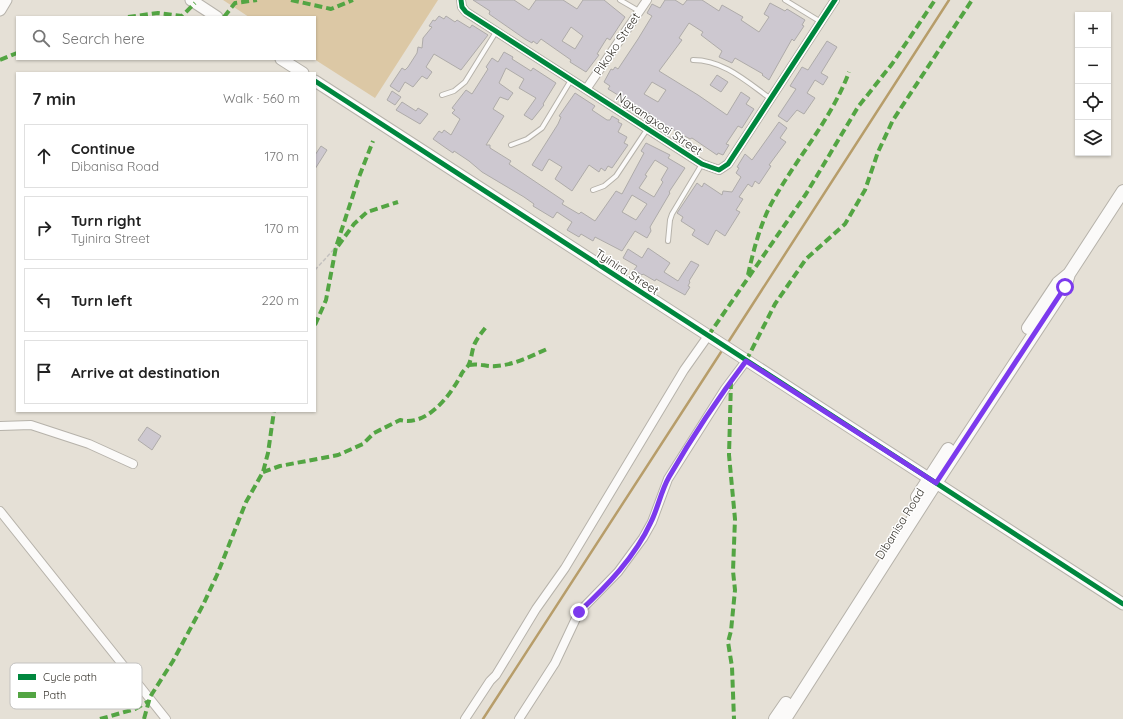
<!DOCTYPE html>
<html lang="en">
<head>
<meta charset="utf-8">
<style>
  :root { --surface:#fff; --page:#f6f6f6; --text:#222; --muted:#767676; --line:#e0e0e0 }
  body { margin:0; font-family:Quicksand,sans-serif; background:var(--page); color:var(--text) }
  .controls { position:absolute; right:12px; top:12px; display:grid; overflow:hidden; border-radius:0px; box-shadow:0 1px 3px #0004 }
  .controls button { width:36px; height:36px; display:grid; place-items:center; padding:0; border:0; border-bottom:1px solid var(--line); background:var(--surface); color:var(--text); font:20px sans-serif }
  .stop { position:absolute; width:12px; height:12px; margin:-9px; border:3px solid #7c3aed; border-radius:50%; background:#fff }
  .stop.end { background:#7c3aed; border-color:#fff; box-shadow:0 1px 4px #0008 }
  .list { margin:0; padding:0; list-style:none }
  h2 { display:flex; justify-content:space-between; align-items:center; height:52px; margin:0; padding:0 16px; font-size:17px }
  h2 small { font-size:13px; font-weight:400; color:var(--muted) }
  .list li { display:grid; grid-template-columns:26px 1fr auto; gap:12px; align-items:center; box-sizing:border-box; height:64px; margin:0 8px 8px; padding:0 8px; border:1px solid var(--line); border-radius:0px }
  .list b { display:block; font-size:15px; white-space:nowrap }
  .list p { margin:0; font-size:13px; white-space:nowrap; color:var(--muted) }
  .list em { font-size:13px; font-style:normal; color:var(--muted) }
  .icon { flex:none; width:22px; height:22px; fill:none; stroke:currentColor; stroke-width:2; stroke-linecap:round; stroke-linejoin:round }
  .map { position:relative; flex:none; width:1123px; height:719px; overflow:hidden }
  .search { position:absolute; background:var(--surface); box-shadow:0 1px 3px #0004; left:16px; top:16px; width:300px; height:44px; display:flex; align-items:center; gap:10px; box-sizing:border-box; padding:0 14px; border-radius:0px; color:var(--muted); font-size:15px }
  .panel { position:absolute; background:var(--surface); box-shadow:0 1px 3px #0004; left:16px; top:72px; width:300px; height:340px; border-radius:0px }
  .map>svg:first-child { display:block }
</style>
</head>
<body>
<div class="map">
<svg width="1123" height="719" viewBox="0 0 1123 719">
  <rect width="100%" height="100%" fill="#e5e0d6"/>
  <path fill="#dcc8a5" d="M223,0H438L375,98L314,59L315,17H249Z"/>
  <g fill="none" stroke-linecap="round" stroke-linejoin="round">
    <path stroke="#b79d6a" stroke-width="2.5" d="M727,344L949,0
      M483,719L723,349"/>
  </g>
  <path fill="#cdc8d0" stroke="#aeaba9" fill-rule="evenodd" d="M473,0H514L529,10L536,0H563L577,9L583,0H604L625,17L610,40L607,38L597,54L599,55L586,72L570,62L571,60L541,39L537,44L533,41L532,43L525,39L489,14L490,11ZM571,27L583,36L575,49L562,41Z
    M665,0H675L683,5L687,0H702L719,11L722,5L743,17L741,20L759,32L769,17L764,14L770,3L785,11L787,9L805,20L802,25L804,26L794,41L792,39L769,80L762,75L763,74L735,58L732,63L719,57L722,51L701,35L703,32L689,23L679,38L682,40L659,71L698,95L727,115L741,92L750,98L746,104L754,109L742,128L738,126L726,144L729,145L723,155L718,153L717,155L692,138L690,139L667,126V128L650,114L629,101L627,105L620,101L623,98L608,89L610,86L604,82L611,69L613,70L615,67L618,69L638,39L652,16L647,13L652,4L660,8ZM652,82L666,90L658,102L644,94Z
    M439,16L444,19L446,16L455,22L457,20L470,28L472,25L488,35L461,70L434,54L426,67L432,72L427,79L422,76L413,87L405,82L399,92L390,86L402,68L405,70L408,67L417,53L418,47L422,48L423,38L432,27L429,26L433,20L435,21Z
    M827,41L837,47L821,73L828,77L823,85L815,80L807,93L815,98L804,114L797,110L787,122L778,116L796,89L790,86L802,67L808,70Z
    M504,52L513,57L512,59L531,71L533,68L556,83L543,104L544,105L532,120L524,115L536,98L519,88L524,79L506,68L499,83L513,93L508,100L500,97L493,109L504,116L486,145H490V148L511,161L509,164L564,201L562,204L579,214L581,212L595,221L616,191L622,194L644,153L641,151L646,143L670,155L668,158L685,168L669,192L670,193L650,227L651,231L647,238L635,231L622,251L595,237L593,241L581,234L579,237L567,230L572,222L557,212L553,218L533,206L534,204L524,197L482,172L469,161L454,151L453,153L433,139L439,131L442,133L444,130L451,135L460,119L452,113L455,110L452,108L466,90L472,94L488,69L486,67L492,58L498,62ZM655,160L668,168L661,180L663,182L654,197L639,188L647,176L645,175ZM632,195L647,204L636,220L622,212Z
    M717,75L728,82L721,92L710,85Z
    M392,91L401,97L395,105L387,100Z
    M575,93L595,106L592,110L607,120H610L612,116L619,120L618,122L622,124L618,132L627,137L624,143L628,145L612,168L608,166L605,171L601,168L599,172L589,165L572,191L555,179L562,167L549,159L542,171L532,165L558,124L561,117L559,116Z
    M402,102L416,111L418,108L428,114L420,124L396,110Z
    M779,122L787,128L780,138L786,142L769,165L771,166L759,184L755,181L752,187L748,184L739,197L743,199L736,210L740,212L725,236L716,230L708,245L692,235L695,230L681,221L683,217L677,213L697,183L702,187L704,183L722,195L723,191L732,192L741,177L736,173L739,168L737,167L745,154L752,160Z
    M321,146L327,150L315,169V155Z
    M648,248L670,263L664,272L678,281L691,261L699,265L689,281L690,282L688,286L690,287L685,295L656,279L655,281L643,274L642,275L634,270L637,266L623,258L628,249L642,258Z
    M147,427L161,436L152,450L138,440Z"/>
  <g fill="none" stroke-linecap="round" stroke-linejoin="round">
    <defs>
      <path id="service" d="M620,0L639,11
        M785,0L821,22
        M693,60C724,60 747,82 771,99
        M442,95L454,91L465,82L496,32
        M511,145L527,139L542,128L571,80
        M593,190L604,186L616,176L648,128
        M668,241L670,220L672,214L702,164"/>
      <path id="minor" d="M461,0L462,7L466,12L702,164L719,170L728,164L835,0
        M587,88L647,0
        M0,426L31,425L89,444L133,464
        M0,511L166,719
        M465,719L490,681L496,675L536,609L565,568L684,370L708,336
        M519,719L555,663L579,612L618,572L643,538L652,522L668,479L725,389L746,361"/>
      <path id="tertiary" d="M191,0L217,17
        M0,10L6,0
        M281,59L303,73
        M315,81L1123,604"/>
      <path id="secondary" d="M1028,328L1058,283L1069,274
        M917,497L948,449
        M775,719L786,703
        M785,719L936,483L1065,287L1069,274L1123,191"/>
    </defs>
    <use href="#service" stroke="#b6b2aa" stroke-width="6"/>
    <use href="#minor" stroke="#b6b2aa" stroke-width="10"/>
    <use href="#tertiary" stroke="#b6b2aa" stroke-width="13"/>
    <use href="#secondary" stroke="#b6b2aa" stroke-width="14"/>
    <path stroke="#c3c0be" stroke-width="1.5" stroke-dasharray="4 2" stroke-linecap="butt" d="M315,270L336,247"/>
    <use href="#service" stroke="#fbfaf9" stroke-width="4"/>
    <use href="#minor" stroke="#fbfaf9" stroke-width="8"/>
    <use href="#tertiary" stroke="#fbfaf9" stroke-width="11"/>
    <use href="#secondary" stroke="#fbfaf9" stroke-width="12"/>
    <path stroke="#53a543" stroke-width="4" stroke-dasharray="8 4" stroke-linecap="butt" d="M291,0L331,9L353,0
      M128,17L158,13L182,16L195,3
      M224,17L235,3L257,0
      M0,60L17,53
      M338,246L354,224L367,212L398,202
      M748,275C753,252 759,229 769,208C793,162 831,121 849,72
      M315,325L326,300L336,247L359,177L373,141
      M708,336L806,194L858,107L892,64L935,0
      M746,361L775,304L806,259L845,224L865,190L878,152L893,120L972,0
      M469,365C479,363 487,367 496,366C514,365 531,356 547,349
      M731,381L729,455L735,519L733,571L735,590L731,631L728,642L732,667L734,719
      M263,472L280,466L338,455L363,444L374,433L400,420C427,427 451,395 462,373C464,370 468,367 469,364C472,357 472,349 475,343C478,337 482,332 486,327
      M100,719L135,709L149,701
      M144,719L150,697L173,661L203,605L217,575L246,502L263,472L268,453L274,411"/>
    <defs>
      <path id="cycleway" d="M461,0L462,7L466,12L702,164L719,170L728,164L835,0
        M315,81L1123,604"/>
    </defs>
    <use href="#cycleway" stroke="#fff" stroke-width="8"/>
    <use href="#cycleway" stroke="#00873e" stroke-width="5"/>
  </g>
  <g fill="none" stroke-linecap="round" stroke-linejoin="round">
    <path stroke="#7c3aed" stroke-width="5" d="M579,612C607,586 635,557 651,522C658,508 661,491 669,477C692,437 718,398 746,361L936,483L1065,287"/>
  </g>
  <g text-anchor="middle" stroke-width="3" stroke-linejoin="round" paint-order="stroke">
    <g font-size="12" fill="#38352e" stroke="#fff">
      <text transform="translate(617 44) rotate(-56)" y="4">Pikoko Street</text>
      <text transform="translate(659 124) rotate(34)" y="4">Ngxangxosi Street</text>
      <text transform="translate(627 272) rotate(33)" y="4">Tyinira Street</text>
      <text transform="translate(900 524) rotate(-58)" y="4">Dibanisa Road</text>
    </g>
  </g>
  <rect x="10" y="663" width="132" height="46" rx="6" fill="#fff" stroke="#c3c2c0" stroke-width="1"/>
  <rect x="18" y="674" width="18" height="6" fill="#00873e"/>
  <rect x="18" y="692" width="18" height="6" fill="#53a543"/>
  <g font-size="11" fill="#38352e">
    <text x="43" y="681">Cycle path</text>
    <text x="43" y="699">Path</text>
  </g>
</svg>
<div class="controls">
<button>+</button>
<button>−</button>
<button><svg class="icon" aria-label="locate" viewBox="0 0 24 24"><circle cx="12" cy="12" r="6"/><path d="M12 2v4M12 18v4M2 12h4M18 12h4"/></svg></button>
<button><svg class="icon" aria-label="layers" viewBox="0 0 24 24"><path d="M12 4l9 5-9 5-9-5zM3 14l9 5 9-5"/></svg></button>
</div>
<div class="stop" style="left:1065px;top:287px"></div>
<div class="stop end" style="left:579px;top:612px"></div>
<div class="search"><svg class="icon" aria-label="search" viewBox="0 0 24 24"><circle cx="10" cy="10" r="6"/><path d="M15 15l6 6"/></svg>Search here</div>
<section class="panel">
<h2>7 min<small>Walk · 560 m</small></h2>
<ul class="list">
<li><svg class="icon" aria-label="ahead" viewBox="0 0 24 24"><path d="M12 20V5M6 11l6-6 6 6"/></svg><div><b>Continue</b><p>Dibanisa Road</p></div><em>170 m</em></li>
<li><svg class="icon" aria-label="right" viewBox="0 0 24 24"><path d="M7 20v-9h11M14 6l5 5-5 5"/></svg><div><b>Turn right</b><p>Tyinira Street</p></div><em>170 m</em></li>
<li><svg class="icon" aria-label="left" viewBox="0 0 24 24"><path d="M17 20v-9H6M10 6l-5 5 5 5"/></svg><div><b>Turn left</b></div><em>220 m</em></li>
<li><svg class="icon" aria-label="arrive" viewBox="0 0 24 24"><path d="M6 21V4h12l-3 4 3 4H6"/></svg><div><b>Arrive at destination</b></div></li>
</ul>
</section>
</div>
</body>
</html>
